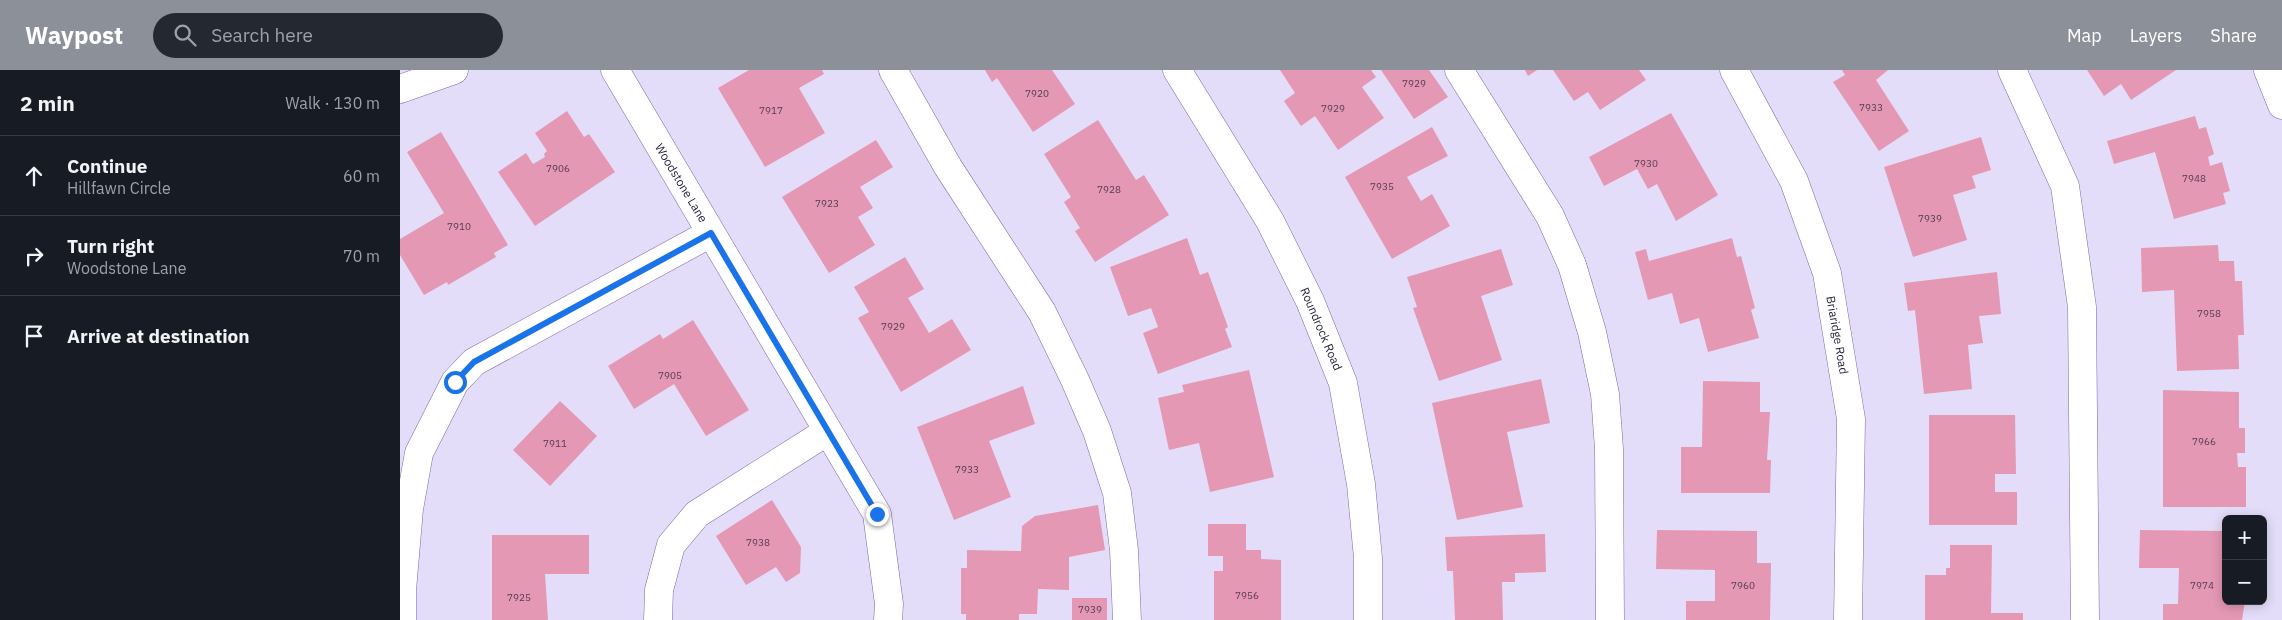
<!DOCTYPE html>
<html lang="en">
<head>
<meta charset="utf-8">
<style>
  :root { --surface:#171b24; --page:#242831; --text:#f1f3f6; --muted:#9ea1a6; --line:#363941; --accent:#8c9099 }
  body { margin:0; font-family:"IBM Plex Sans",sans-serif; background:var(--page); color:var(--text) }
  .controls { position:absolute; right:15px; bottom:15px; display:grid; overflow:hidden; border-radius:8px; box-shadow:0 2px 12px #0003 }
  .controls button { width:45px; height:45px; display:grid; place-items:center; padding:0; border:0; border-bottom:1px solid var(--line); background:var(--surface); color:var(--text); font:25px sans-serif }
  .stop { position:absolute; width:15px; height:15px; margin:-11px; border:4px solid #1a73e8; border-radius:50%; background:#fff }
  .stop.end { background:#1a73e8; border-color:#fff; box-shadow:0 1px 5px #0008 }
  .list { margin:0; padding:0; list-style:none }
  h2 { display:flex; justify-content:space-between; align-items:center; height:65px; margin:0; padding:0 20px; font-size:21px }
  h2 small { font-size:16px; font-weight:400; color:var(--muted) }
  .list li { display:grid; grid-template-columns:32px 1fr auto; gap:15px; align-items:center; box-sizing:border-box; height:80px; padding:0 20px; border-top:1px solid var(--line) }
  .list b { display:block; font-size:19px; white-space:nowrap }
  .list p { margin:0; font-size:16px; white-space:nowrap; color:var(--muted) }
  .list em { font-size:16px; font-style:normal; color:var(--muted) }
  .icon { flex:none; width:28px; height:28px; fill:none; stroke:currentColor; stroke-width:2; stroke-linecap:round; stroke-linejoin:round }
  .map { position:relative; flex:none; width:1882px; height:550px; overflow:hidden }
  header { display:flex; align-items:center; gap:30px; box-sizing:border-box; height:70px; padding:0 25px; background:var(--accent); color:#fff }
  header strong { font-size:24px }
  nav { display:flex; gap:28px; margin-inline-start:auto; font-size:18px }
  .search { width:350px; height:45px; background:var(--page); display:flex; align-items:center; gap:12px; box-sizing:border-box; padding:0 18px; border-radius:28px; color:var(--muted); font-size:19px }
  main { display:flex }
  aside { flex:1; background:var(--surface) }
  .map>svg:first-child { display:block }
</style>
</head>
<body>
<header>
<strong>Waypost</strong>
<div class="search"><svg class="icon" aria-label="search" viewBox="0 0 24 24"><circle cx="10" cy="10" r="6"/><path d="M15 15l6 6"/></svg>Search here</div>
<nav><a>Map</a><a>Layers</a><a>Share</a></nav>
</header>
<main>
<aside>
<h2>2 min<small>Walk · 130 m</small></h2>
<ul class="list">
<li><svg class="icon" aria-label="ahead" viewBox="0 0 24 24"><path d="M12 20V5M6 11l6-6 6 6"/></svg><div><b>Continue</b><p>Hillfawn Circle</p></div><em>60 m</em></li>
<li><svg class="icon" aria-label="right" viewBox="0 0 24 24"><path d="M7 20v-9h11M14 6l5 5-5 5"/></svg><div><b>Turn right</b><p>Woodstone Lane</p></div><em>70 m</em></li>
<li><svg class="icon" aria-label="arrive" viewBox="0 0 24 24"><path d="M6 21V4h12l-3 4 3 4H6"/></svg><div><b>Arrive at destination</b></div></li>
</ul>
</aside>
<div class="map">
<svg width="1882" height="550" viewBox="0 0 1882 550">
  <rect width="100%" height="100%" fill="#e4ddf9"/>
  <path fill="#e498b3" d="M349,0H422L424,4L399,18L425,63L365,97L318,18Z
    M585,0H652L675,34L633,62L597,8L592,12Z
    M880,0H971L976,7L962,17L984,48L938,80L915,46L901,56L884,31L895,23Z
    M981,0H1029L1048,27L1014,49Z
    M1125,0H1137L1128,6Z
    M1153,0H1239L1246,10L1200,40L1188,22L1174,31Z
    M1442,0H1488L1476,10L1509,61L1479,81L1433,12L1445,5Z
    M1687,0H1776L1731,30L1721,14L1704,26Z
    M167,41L184,67L189,64L215,102L135,156L98,102L126,83L133,94L145,87L144,84L147,81L135,63Z
    M1271,43L1318,125L1276,151L1257,114L1248,119L1237,99L1204,116L1189,87Z
    M1795,46L1799,59L1806,57L1814,84L1808,87L1810,96L1822,92L1830,121L1823,123L1826,134L1774,149L1755,82L1714,94L1707,71Z
    M698,50L736,110L744,105L769,145L695,192L675,161L680,158L664,132L671,127L644,84Z
    M1032,57L1048,86L1007,107L1021,131L1032,124L1050,156L992,189L945,107Z
    M41,62L108,175L94,183L96,187L48,215L47,212L24,225L0,185V169L44,143L7,82Z
    M1581,67L1591,100L1572,106L1576,118L1553,125L1567,170L1513,187L1484,97Z
    M476,70L493,97L460,117L473,138L458,147L475,175L429,203L382,127Z
    M787,168L800,205L808,202L828,257L825,259L832,277L758,304L743,263L758,257L751,238L728,246L710,197Z
    M1332,168L1337,187L1341,186L1355,238L1351,240L1359,268L1308,282L1299,248L1280,254L1272,223L1248,230L1235,182L1246,179L1249,191Z
    M1818,175L1819,191H1834L1835,211H1842L1844,265H1838L1839,299L1777,301L1774,220L1742,222L1741,178Z
    M1101,179L1113,215L1081,226L1102,290L1039,311L1013,238L1017,237L1007,207Z
    M505,187L524,219L508,228L529,263L552,249L571,280L501,322L458,248L469,242L454,217Z
    M1597,202L1601,244L1579,246L1583,273L1568,275L1572,319L1524,324L1515,240L1508,241L1504,213Z
    M293,250L349,340L306,366L274,314L234,339L208,296L260,264L263,269Z
    M849,300L874,407L810,422L799,373L769,380L758,328L784,322L782,315Z
    M1141,309L1150,353L1107,362L1123,437L1057,450L1032,333Z
    M1303,311L1360,312V342H1370L1367,390H1371L1370,423H1281V377H1302Z
    M623,316L635,354L589,371L611,427L554,450L517,357Z
    M1763,320L1839,322V358H1845V383H1837L1838,397H1846V437H1763Z
    M160,331L197,366L150,416L113,380Z
    M1529,345H1615L1616,404H1595V422H1617V455H1529Z
    M372,430L401,477L400,503L386,512L376,497L346,515L316,466Z
    M698,435L705,480L669,487V520L638,519L637,544H619V550H566V544H561V498H567V480L621,481L622,456L635,446Z
    M808,454H846V480H861V489L881,490V550H814V501H823V486H808Z
    M1257,460L1357,461V493H1371L1370,550H1286V531H1315V500L1256,499Z
    M1740,460L1826,461V531H1845L1842,550H1763V534H1778L1779,498H1739Z
    M1145,464L1146,502L1115,503V512H1102L1103,550H1055L1053,501H1047L1045,467Z
    M92,465H189V504H145L148,550H92Z
    M1550,475H1592L1591,543H1623V550H1525V505H1546V498H1550Z
    M672,528H707V550H672Z"/>
  <g fill="none" stroke-linecap="round" stroke-linejoin="round">
    <defs>
      <path id="minor" d="M215,0L477,444L489,534L488,550
        M493,0L548,97L642,242L675,310L697,361L717,423L724,480L727,550
        M777,0L870,151L910,231L943,313L961,414L968,488V550
        M1059,0L1150,146L1172,195L1192,262L1205,324L1209,379L1210,550
        M1334,0L1394,111L1427,203L1451,349L1448,550
        M1612,0L1665,116L1682,237L1685,550
        M1868,0L1882,35
        M0,19L54,0
        M2,550V520L9,439L19,383L55,312L74,292L311,163
        M258,550L259,520L271,475L297,444L428,361"/>
    </defs>
    <use href="#minor" stroke="#7b68a7" stroke-width="29"/>
    <use href="#minor" stroke="#fff" stroke-width="28"/>
  </g>
  <g fill="none" stroke-linecap="round" stroke-linejoin="round">
    <path stroke="#1a73e8" stroke-width="6" d="M55,312L74,292L311,163L477,444"/>
  </g>
  <g text-anchor="middle" stroke-width="4" stroke-linejoin="round" paint-order="stroke">
    <g font-size="10" fill="#553c55">
      <text x="1014" y="17">7929</text>
      <text x="637" y="27">7920</text>
      <text x="1471" y="41">7933</text>
      <text x="933" y="42">7929</text>
      <text x="371" y="44">7917</text>
      <text x="1246" y="97">7930</text>
      <text x="158" y="102">7906</text>
      <text x="1794" y="112">7948</text>
      <text x="982" y="120">7935</text>
      <text x="709" y="123">7928</text>
      <text x="427" y="137">7923</text>
      <text x="1530" y="152">7939</text>
      <text x="59" y="160">7910</text>
      <text x="1809" y="247">7958</text>
      <text x="493" y="260">7929</text>
      <text x="270" y="309">7905</text>
      <text x="1804" y="375">7966</text>
      <text x="155" y="377">7911</text>
      <text x="567" y="403">7933</text>
      <text x="358" y="476">7938</text>
      <text x="1343" y="519">7960</text>
      <text x="1802" y="519">7974</text>
      <text x="847" y="529">7956</text>
      <text x="119" y="531">7925</text>
      <text x="690" y="543">7939</text>
    </g>
    <g font-size="12" fill="#251d36" stroke="#fff">
      <text transform="translate(281 113) rotate(59)" y="4">Woodstone Lane</text>
      <text transform="translate(921 259) rotate(67)" y="4">Roundrock Road</text>
      <text transform="translate(1437 265) rotate(80)" y="4">Briaridge Road</text>
    </g>
  </g>
</svg>
<div class="controls">
<button>+</button>
<button>−</button>
</div>
<div class="stop" style="left:55px;top:312px"></div>
<div class="stop end" style="left:477px;top:444px"></div>
</div>
</main>
</body>
</html>
